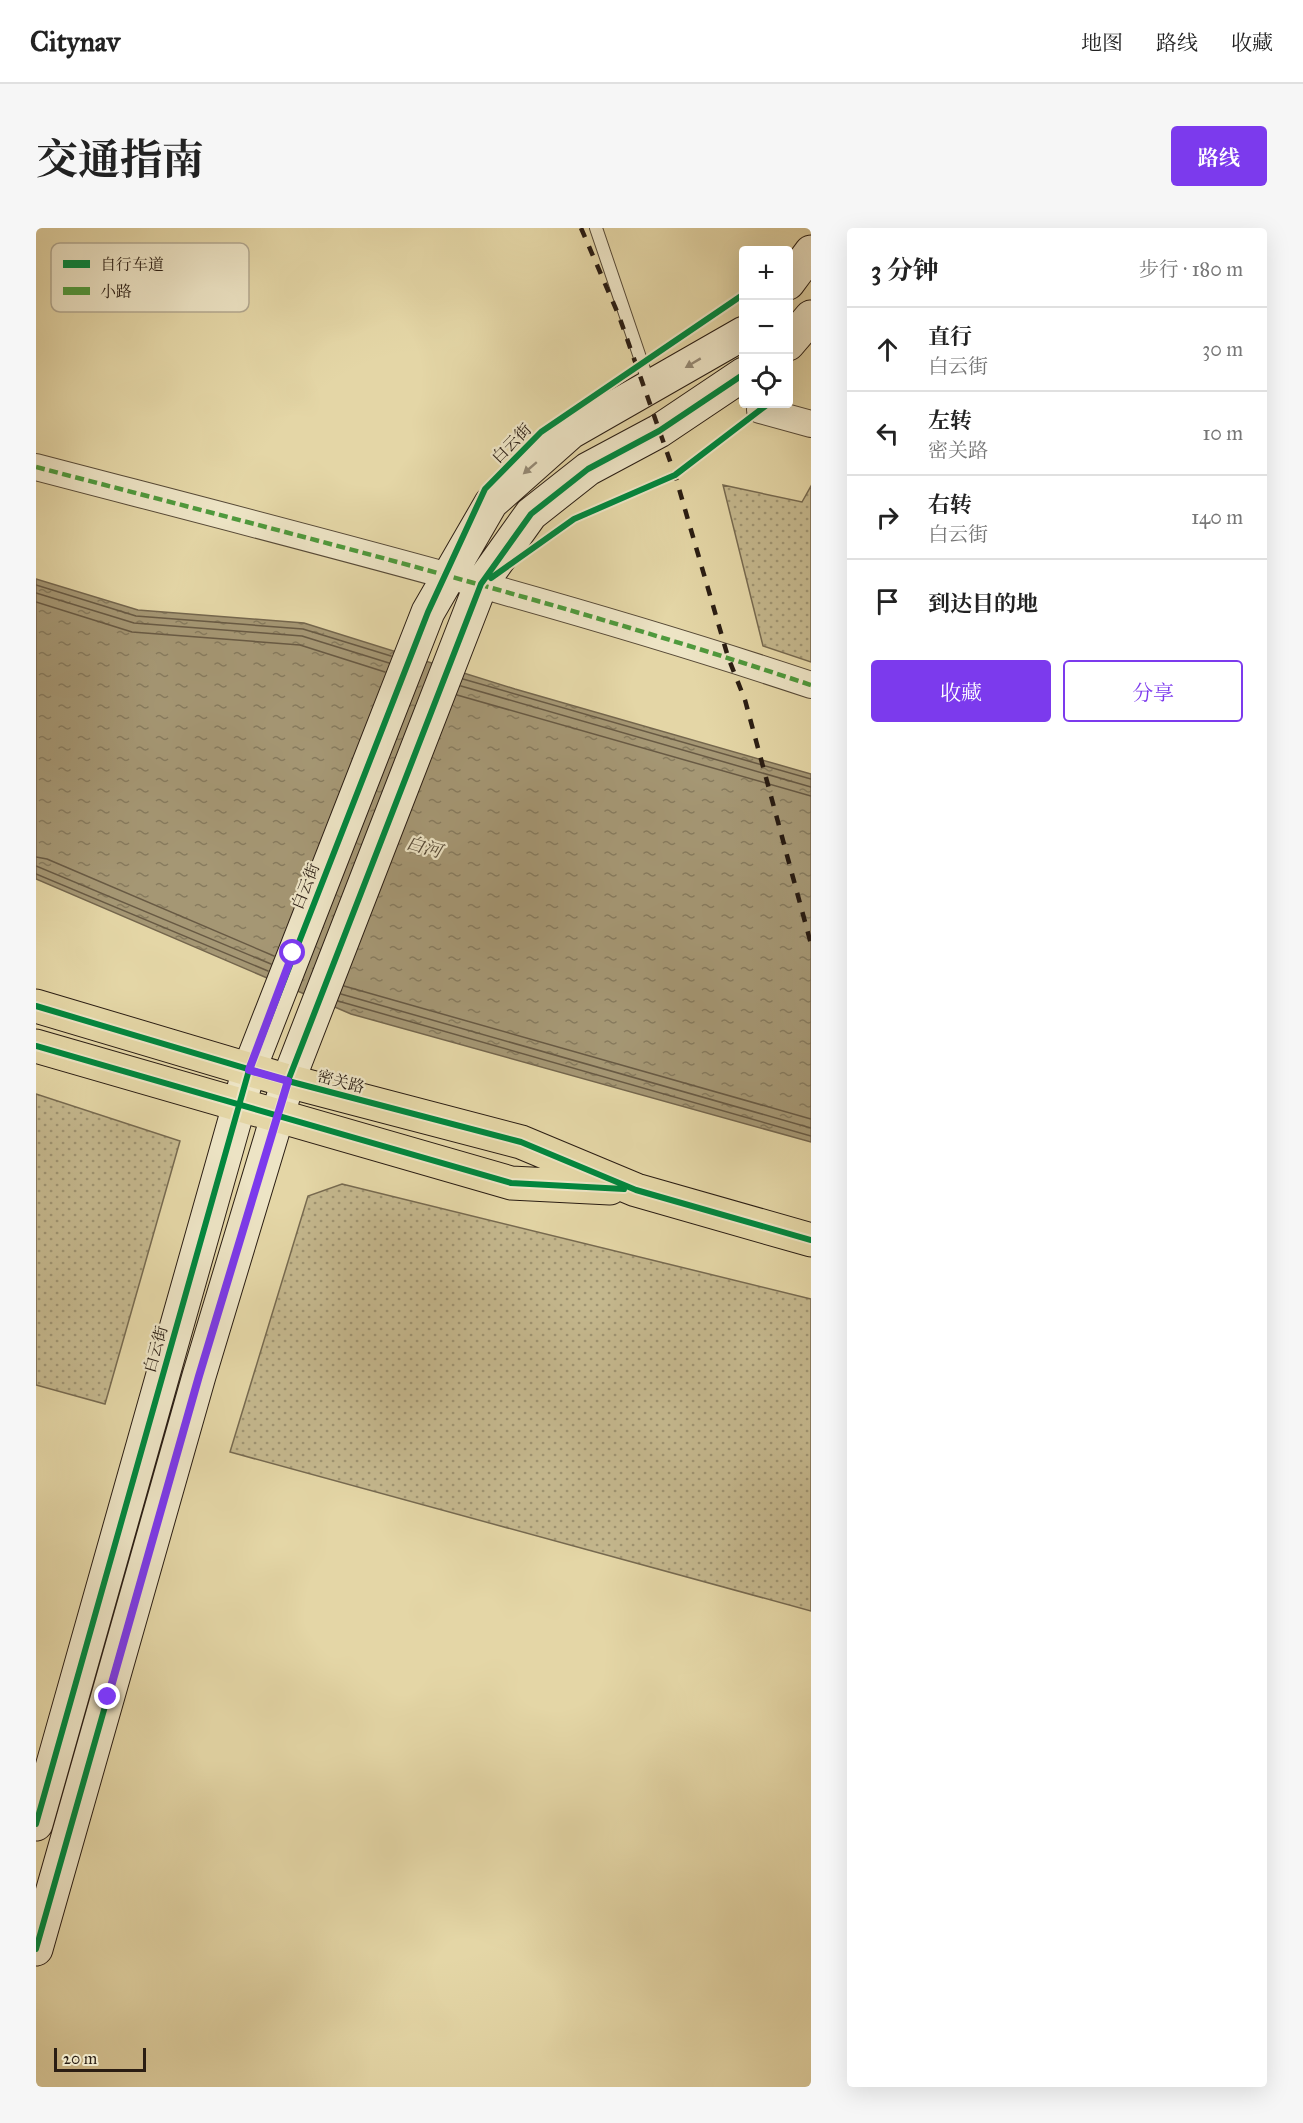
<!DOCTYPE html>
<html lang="zh">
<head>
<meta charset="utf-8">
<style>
  :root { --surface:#fff; --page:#f6f6f6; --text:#222; --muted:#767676; --line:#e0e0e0; --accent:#7c3aed }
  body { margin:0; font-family:"IM FELL Great Primer","Noto Serif SC",serif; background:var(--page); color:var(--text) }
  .controls { position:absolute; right:18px; top:18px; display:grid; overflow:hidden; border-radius:6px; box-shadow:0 6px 24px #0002 }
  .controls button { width:54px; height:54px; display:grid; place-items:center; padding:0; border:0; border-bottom:2px solid var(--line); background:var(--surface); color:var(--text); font:30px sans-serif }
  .scale { position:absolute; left:18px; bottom:15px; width:92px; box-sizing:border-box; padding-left:6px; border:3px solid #2a1d13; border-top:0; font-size:16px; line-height:21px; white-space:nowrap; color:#2a1d13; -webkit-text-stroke:4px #ede4c5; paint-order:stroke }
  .stop { position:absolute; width:18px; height:18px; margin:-14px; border:4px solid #7c3aed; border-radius:50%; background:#fff }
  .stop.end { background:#7c3aed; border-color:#fff; box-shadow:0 2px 6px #0008 }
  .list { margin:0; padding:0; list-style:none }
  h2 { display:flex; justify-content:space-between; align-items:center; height:78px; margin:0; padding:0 24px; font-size:26px }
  h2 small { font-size:20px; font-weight:400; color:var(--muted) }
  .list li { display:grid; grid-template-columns:39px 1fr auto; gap:18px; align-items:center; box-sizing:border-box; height:84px; padding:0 24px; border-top:2px solid var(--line) }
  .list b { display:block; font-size:22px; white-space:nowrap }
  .list p { margin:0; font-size:20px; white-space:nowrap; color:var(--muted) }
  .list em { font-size:20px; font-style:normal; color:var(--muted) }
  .actions { display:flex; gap:12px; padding:18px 24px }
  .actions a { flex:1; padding:14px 0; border:2px solid var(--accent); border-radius:6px; text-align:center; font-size:21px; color:var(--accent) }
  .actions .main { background:var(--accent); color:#fff }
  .icon { flex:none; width:33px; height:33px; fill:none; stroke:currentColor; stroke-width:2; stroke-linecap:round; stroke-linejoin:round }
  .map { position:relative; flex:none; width:775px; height:1859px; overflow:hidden; border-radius:6px }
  header { display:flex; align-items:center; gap:36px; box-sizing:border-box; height:84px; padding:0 30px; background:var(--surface); border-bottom:2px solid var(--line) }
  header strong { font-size:28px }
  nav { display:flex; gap:33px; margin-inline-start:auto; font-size:21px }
  .intro { display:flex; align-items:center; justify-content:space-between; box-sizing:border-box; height:144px; padding:0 36px }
  h1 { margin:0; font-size:42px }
  .button { padding:15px 27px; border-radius:6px; background:var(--accent); color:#fff; font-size:21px; font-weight:700 }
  main { display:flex; gap:36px; padding:0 36px }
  aside { flex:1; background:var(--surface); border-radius:6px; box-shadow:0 6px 24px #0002 }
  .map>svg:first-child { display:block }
</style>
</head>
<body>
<header>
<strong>Citynav</strong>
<nav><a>地图</a><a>路线</a><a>收藏</a></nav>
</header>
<div class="intro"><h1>交通指南</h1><a class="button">路线</a></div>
<main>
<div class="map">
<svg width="775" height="1859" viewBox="0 0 775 1859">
  <defs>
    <pattern id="park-dots" width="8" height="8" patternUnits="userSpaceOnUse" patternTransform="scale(1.5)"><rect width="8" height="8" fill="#c4b78d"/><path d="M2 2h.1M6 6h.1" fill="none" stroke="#9f9472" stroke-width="1.8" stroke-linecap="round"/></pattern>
    <pattern id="water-ripples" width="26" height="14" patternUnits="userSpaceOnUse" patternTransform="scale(1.5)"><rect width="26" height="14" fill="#a59774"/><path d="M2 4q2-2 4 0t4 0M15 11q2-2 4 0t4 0" fill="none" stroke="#877b5e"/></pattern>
  </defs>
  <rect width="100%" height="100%" fill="#e4d6a6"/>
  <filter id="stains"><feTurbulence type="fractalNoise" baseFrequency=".00333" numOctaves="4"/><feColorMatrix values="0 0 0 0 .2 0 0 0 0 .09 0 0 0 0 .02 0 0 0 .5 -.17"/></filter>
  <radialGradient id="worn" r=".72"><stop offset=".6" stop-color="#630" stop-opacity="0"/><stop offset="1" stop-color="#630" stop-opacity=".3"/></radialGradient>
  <path fill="url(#park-dots)" stroke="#776a50" stroke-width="1.5" d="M687,257L766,274L775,258V434L727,418Z
    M0,866L144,913L69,1176L0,1157Z
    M306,956L775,1071V1383L194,1224L272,968Z"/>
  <path fill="url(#water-ripples)" stroke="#74664d" stroke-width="1.5" d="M0,351L102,382L268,395L479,461L775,546V914L315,786L0,651Z"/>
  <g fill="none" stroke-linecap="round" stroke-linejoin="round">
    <path stroke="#685a44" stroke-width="1.5" d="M0,357L100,388L267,401L355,428
      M0,365L98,395L266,408L353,435
      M0,374L96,404L264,417L349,444
      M427,451L775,551
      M425,458L775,559
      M421,467L775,568
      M0,629L11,631L238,728
      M0,638L235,736
      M0,646L232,743
      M308,758L775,891
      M305,766L775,900
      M302,773L775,908"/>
    <defs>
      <path id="lane" d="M560,0L613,156"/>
      <path id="street" d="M724,182L775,196
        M0,239C260,307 520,372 775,457"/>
      <path id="secondary" d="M752,55L775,24
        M752,116L775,89
        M0,1596L213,842L392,384L455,275L535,204L708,105
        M0,1721L163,1148L252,853L445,356L495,286L552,241L623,203L708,146"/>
      <path id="primary" d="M0,778L252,853L485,914L600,962L775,1012
        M0,818L475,955L574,960"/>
    </defs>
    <use href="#lane" stroke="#584b38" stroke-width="14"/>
    <use href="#street" stroke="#584b38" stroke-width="28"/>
    <use href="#secondary" stroke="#2a1d13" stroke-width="35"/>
    <use href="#primary" stroke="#2a1d13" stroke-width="35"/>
    <use href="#lane" stroke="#ede4c5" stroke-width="12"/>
    <use href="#street" stroke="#ede4c5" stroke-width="26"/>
    <use href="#secondary" stroke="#ede4c5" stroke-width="33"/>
    <use href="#primary" stroke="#e4d6a6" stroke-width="33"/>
    <path stroke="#2a1d13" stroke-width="4.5" stroke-dasharray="10 10" stroke-linecap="butt" d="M545,0L583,88L639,247L692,429L709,472L775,716"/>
    <path stroke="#4f9a3d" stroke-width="4.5" stroke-dasharray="9 4.5" stroke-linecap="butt" d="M0,239C260,307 520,372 775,457"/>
    <defs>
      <path id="cycleway" d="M455,350L538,291L639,247L732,176
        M0,778L252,853L485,914L600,962L775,1012
        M0,818L475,955L588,961
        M0,1596L213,842L392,384L449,261L505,204L708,66
        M0,1721L163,1148L252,853L445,356L495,286L552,241L623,203L708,146"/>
    </defs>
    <use href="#cycleway" stroke="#ede4c5" stroke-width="10"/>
    <use href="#cycleway" stroke="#00873e" stroke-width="6"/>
  </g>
  <defs><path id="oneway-solid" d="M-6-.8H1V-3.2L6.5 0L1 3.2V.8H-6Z" transform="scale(1.5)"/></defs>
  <g fill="#958a75">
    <use href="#oneway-solid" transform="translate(657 135) rotate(149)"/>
    <use href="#oneway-solid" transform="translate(494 240) rotate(139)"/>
  </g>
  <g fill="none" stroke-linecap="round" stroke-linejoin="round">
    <path stroke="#7c3aed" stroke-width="8" d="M72,1469L163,1148L252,853L213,842L257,725"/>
  </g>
  <g text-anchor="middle" stroke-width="4.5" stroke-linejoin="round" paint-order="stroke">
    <g font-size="16" fill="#2a1d13" stroke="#ede4c5">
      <text transform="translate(475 215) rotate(-45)" y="6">白云街</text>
      <text transform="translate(269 658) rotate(-68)" y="6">白云街</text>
      <text transform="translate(305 853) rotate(15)" y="6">密关路</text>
      <text transform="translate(119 1121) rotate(-74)" y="6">白云街</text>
    </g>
    <g font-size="18" font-style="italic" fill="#554835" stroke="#ede4c5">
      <text transform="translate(388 619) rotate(16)" y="6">白河</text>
    </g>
  </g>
  <rect x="15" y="15" width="198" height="69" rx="9" fill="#ede4c5" stroke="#b2a890" stroke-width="1.5"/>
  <rect x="27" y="32" width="27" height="8" fill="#00873e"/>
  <rect x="27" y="59" width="27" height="8" fill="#4f9a3d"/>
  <g font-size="16" fill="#2a1d13">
    <text x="64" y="42">自行车道</text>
    <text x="64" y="69">小路</text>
  </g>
  <rect width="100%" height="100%" filter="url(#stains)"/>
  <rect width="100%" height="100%" fill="url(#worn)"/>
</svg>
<div class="controls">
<button>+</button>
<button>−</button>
<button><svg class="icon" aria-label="locate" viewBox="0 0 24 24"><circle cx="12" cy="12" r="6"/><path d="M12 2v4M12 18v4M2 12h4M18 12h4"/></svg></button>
</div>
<div class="scale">20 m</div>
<div class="stop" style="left:257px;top:725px"></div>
<div class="stop end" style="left:72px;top:1469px"></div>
</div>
<aside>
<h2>3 分钟<small>步行 · 180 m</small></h2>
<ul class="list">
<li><svg class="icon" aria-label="ahead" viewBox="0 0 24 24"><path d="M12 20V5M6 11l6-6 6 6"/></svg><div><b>直行</b><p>白云街</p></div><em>30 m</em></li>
<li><svg class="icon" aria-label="left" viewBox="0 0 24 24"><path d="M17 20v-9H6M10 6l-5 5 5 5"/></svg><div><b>左转</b><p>密关路</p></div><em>10 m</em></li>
<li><svg class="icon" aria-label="right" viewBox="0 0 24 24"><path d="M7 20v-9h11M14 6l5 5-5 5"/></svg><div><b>右转</b><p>白云街</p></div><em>140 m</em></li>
<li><svg class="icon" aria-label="arrive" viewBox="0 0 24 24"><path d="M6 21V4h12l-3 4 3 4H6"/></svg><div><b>到达目的地</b></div></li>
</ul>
<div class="actions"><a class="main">收藏</a><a>分享</a></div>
</aside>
</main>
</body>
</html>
